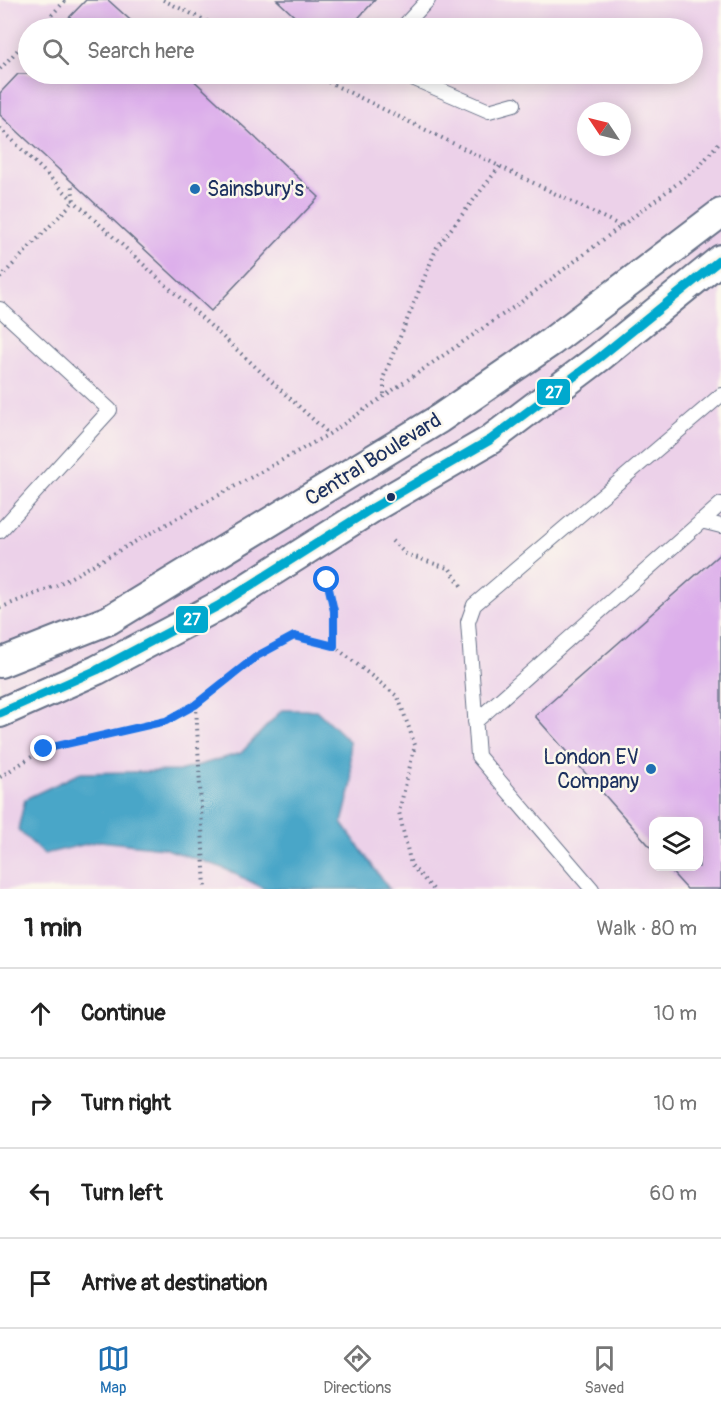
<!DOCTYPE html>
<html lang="en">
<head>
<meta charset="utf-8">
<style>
  :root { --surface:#fff; --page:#f2f2f2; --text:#222; --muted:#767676; --line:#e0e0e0; --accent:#1f6fb2 }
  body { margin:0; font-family:Pangolin,sans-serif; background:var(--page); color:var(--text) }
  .controls { position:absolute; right:18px; bottom:18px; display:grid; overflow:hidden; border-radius:12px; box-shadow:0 3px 15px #0003 }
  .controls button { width:54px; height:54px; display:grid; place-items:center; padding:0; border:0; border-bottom:2px solid var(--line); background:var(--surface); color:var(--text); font:30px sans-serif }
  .compass { position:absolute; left:577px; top:102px; width:54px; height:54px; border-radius:50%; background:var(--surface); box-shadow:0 3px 15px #0003; rotate:305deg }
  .stop { position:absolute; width:18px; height:18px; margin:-14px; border:4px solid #1a73e8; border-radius:50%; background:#fff }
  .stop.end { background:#1a73e8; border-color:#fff; box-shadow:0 2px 6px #0008 }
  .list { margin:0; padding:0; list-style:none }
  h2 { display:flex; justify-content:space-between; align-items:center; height:78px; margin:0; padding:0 24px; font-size:26px }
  h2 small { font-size:20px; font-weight:400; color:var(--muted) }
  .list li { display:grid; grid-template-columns:39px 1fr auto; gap:18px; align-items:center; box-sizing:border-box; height:90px; padding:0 24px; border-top:2px solid var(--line) }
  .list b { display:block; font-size:22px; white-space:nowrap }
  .list em { font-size:20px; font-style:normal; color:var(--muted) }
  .icon { flex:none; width:33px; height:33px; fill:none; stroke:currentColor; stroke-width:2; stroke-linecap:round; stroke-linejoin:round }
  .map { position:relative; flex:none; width:721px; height:889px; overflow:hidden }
  .search { position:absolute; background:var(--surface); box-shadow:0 3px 15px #0003; left:18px; right:18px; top:18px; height:66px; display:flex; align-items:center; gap:15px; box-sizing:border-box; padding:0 21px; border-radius:33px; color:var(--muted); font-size:22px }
  .sheet { height:438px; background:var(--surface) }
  nav { display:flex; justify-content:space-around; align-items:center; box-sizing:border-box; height:84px; border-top:2px solid var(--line); background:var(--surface); font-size:16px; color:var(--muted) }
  nav a { display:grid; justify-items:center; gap:3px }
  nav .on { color:var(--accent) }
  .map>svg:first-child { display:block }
</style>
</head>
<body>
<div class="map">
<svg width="721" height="889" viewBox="0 0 721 889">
  <rect width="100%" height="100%" fill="#fbf7ec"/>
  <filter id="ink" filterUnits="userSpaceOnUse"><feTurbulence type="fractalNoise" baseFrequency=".0167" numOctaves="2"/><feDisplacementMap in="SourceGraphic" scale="12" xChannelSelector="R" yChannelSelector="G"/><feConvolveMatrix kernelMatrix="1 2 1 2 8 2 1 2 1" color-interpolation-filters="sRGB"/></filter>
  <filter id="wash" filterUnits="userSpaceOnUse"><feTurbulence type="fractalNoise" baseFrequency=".008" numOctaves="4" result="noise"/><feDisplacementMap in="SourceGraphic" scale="24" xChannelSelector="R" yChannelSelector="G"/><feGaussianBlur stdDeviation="1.35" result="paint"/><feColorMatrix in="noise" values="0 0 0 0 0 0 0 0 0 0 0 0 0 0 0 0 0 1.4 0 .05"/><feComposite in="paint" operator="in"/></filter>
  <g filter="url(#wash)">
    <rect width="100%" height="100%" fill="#f4ecd7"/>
    <path fill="#ecd1e9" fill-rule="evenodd" d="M0,0H721V889H0ZM28,28H692V74H28ZM586,111H622V147H586ZM654,822H698V866H654Z"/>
    <path fill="#4aa6c8" stroke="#326a93" stroke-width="1.5" d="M282,710H316L349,741L352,783L342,823L389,889H265L221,867L163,848L100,841L44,854L18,830L25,799L80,773L179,771L241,753Z"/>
    <g id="blocks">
      <path fill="#dcadeb" d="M86,0H108L139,28H59Z
        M277,0H375L349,28H307Z
        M18,74H187L319,197L211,311L0,115V93Z
        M721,553V889H687L667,867H699V822H654V851L535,716Z"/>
    </g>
  </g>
  <g filter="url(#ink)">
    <use href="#blocks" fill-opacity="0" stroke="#677188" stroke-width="1.5"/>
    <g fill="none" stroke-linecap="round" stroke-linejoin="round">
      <defs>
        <path id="service" d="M402,28L428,0
          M403,74L489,111L514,104
          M0,309L110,410L0,531
          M701,521L721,526
          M475,722L721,504
          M592,889L478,756L468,622L474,605L721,395"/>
        <path id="minor" d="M0,663L109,620L439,419L551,342L721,213
          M0,713L97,670L218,606L371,509L490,440L600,357L721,259"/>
      </defs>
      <use href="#service" stroke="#677188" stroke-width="16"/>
      <use href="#minor" stroke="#677188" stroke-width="32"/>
      <path stroke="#677188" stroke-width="4" stroke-dasharray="1.5 4.5" stroke-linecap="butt" d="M163,0L221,28
        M39,28L66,0
        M0,69L28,39
        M312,74L621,226
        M0,128L74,201L329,434
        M0,278L74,201L71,182
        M384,394V376L437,247L500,166
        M392,541L406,554L450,569L462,587
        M327,580L334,611V646
        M0,608L57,585L329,434L521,302L699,167L721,140
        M196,705L205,889
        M0,777L44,749L166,721L196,705L257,656L294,636L334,646L398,697L415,745L399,812L411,865L433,889"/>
      <use href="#service" stroke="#fff" stroke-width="14"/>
      <use href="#minor" stroke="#fff" stroke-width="28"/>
      <defs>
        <path id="bus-1" d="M0,713L97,670L218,606L371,509L490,440L600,357L721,259"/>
      </defs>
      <use href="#bus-1" stroke="#fbf7ec" stroke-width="14"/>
      <use href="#bus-1" stroke="#00a9ce" stroke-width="9"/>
    </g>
  </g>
  <g fill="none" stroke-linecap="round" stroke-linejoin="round" filter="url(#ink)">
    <path stroke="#1a73e8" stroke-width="8" d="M44,749L166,721L195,705L257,656L294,636L334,646V611L327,580"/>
  </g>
  <g fill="#1f6fb2" stroke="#fbf7ec" stroke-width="2">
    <circle cx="195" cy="189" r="6"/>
    <circle cx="651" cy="769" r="6"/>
  </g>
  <circle fill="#1b2f5e" stroke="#fbf7ec" stroke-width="2" cx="391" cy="497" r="5"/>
  <g text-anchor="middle" stroke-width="5" stroke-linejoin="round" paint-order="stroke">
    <g font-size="21" fill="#1b2f5e" stroke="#fbf7ec" text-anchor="start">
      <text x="207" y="196">Sainsbury's</text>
      <text x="639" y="764" text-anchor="end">London EV<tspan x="639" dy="24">Company</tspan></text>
    </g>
    <g font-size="21" fill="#1b2f5e" stroke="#fbf7ec">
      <text transform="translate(373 459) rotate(-32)" y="7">Central Boulevard</text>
    </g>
  </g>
  <g stroke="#fbf7ec" stroke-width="2">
    <rect x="536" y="378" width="35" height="28" rx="6" fill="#00a9ce"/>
    <rect x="175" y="605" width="34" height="29" rx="6" fill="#00a9ce"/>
  </g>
  <g font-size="16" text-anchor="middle" font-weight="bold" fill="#fff">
    <text x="554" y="398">27</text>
    <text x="192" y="625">27</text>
  </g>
</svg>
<div class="controls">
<button><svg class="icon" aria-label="layers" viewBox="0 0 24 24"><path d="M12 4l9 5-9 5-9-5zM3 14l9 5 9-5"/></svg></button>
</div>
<svg class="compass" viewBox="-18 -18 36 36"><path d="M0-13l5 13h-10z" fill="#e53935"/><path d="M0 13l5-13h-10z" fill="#767676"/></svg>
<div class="stop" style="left:327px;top:580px"></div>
<div class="stop end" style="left:44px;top:749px"></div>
<div class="search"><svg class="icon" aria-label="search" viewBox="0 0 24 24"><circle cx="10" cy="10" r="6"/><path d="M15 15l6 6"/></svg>Search here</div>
</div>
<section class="sheet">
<h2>1 min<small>Walk · 80 m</small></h2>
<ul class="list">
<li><svg class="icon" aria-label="ahead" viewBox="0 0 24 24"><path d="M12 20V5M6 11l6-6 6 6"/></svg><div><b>Continue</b></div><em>10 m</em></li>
<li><svg class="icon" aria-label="right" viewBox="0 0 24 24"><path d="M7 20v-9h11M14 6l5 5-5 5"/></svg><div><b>Turn right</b></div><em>10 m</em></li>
<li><svg class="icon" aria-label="left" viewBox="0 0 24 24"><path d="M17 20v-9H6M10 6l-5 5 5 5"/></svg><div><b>Turn left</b></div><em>60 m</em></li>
<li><svg class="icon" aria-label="arrive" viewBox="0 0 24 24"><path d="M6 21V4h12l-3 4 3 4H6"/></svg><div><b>Arrive at destination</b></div></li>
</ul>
</section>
<nav>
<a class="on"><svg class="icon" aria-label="map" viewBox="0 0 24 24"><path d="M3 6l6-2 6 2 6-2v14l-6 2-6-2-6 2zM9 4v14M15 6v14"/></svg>Map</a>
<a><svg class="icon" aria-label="directions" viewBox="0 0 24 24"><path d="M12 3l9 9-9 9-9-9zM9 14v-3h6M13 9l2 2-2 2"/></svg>Directions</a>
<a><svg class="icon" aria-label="saved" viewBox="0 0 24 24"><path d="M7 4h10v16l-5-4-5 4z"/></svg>Saved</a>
</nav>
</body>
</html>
